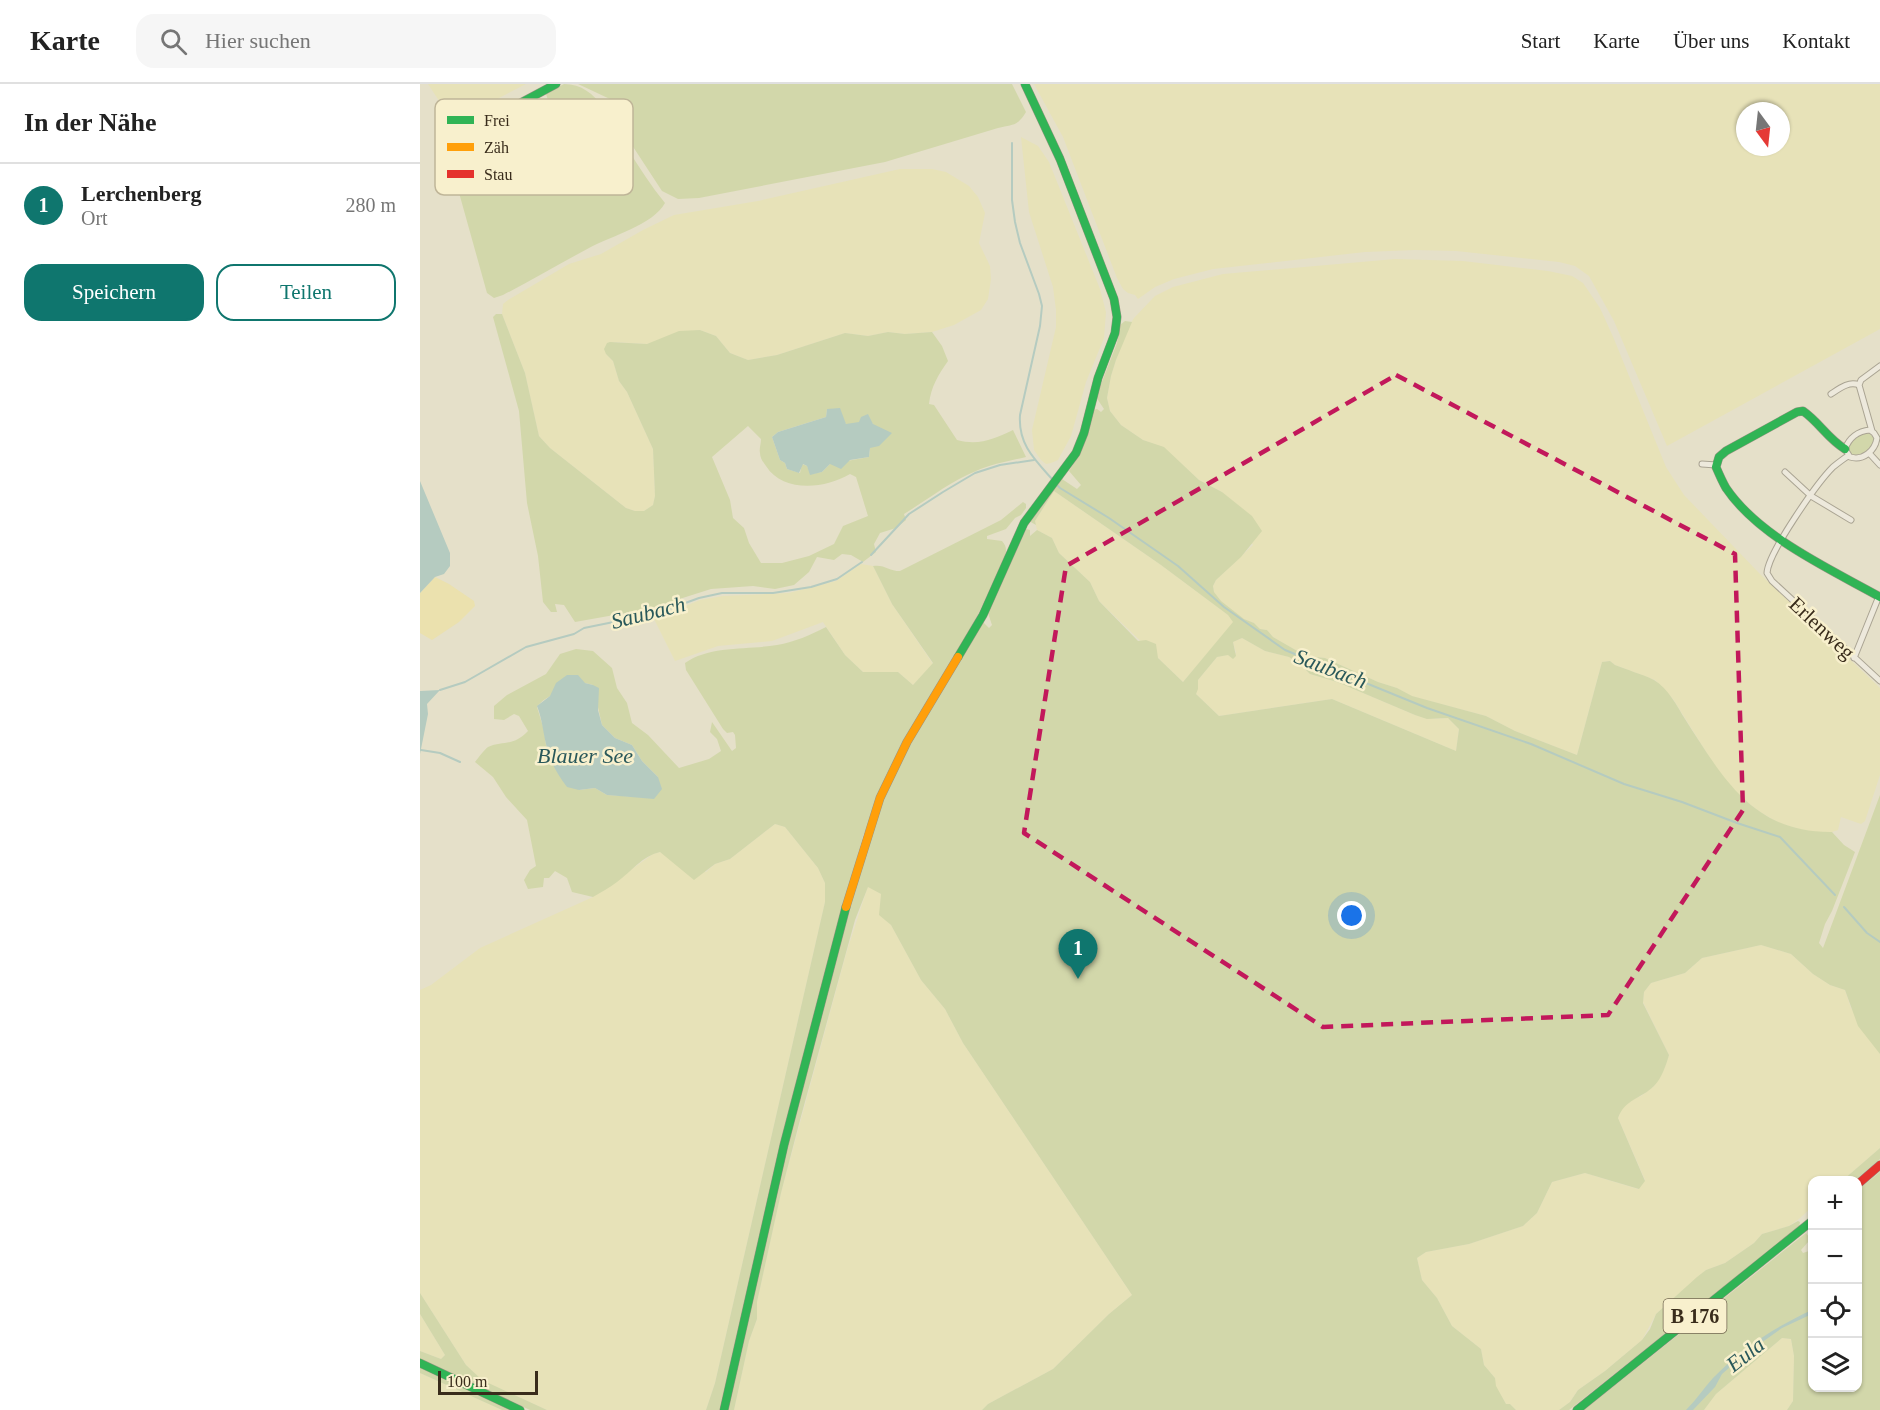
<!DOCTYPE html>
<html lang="de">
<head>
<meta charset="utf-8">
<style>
  :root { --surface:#fff; --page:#f6f6f6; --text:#222; --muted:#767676; --line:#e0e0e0; --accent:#0f766e }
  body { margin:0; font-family:Georgia,serif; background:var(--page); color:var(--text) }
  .controls { position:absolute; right:18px; bottom:18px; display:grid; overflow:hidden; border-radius:12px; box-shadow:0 2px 4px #0004 }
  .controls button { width:54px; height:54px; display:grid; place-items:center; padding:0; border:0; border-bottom:2px solid var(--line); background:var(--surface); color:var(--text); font:30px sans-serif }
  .compass { position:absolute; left:1316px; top:18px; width:54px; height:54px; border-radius:50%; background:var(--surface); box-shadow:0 2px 4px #0004; rotate:165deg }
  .scale { position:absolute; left:18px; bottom:15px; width:100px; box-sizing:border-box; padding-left:6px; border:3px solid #392c1b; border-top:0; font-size:16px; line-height:21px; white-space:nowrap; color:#392c1b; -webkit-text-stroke:4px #f8f0cd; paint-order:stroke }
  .you { position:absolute; left:932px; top:832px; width:21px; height:21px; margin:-15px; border:4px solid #fff; border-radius:50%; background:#1a73e8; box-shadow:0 0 0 9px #1a73e833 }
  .badge { display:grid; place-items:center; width:39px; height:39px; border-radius:50%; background:var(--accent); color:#fff; font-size:20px; font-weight:700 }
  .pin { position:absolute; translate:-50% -50px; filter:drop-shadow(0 2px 3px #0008) }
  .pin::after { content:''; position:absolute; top:32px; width:21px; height:18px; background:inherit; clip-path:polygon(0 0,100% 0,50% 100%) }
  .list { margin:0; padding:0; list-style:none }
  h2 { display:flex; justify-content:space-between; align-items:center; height:78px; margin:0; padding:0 24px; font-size:26px }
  h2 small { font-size:20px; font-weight:400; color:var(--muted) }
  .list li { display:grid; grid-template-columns:39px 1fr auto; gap:18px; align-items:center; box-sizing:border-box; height:84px; padding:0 24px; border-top:2px solid var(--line) }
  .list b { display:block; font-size:22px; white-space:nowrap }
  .list p { margin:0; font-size:20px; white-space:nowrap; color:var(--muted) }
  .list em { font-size:20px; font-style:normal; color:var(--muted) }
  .actions { display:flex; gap:12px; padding:18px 24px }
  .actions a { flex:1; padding:14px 0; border:2px solid var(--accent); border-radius:18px; text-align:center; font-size:21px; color:var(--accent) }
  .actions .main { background:var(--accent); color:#fff }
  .icon { flex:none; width:33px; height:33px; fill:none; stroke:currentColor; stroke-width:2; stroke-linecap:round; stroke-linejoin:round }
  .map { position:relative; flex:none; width:1460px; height:1326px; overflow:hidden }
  header { display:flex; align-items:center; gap:36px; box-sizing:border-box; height:84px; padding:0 30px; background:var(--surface); border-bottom:2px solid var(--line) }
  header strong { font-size:28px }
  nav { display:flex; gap:33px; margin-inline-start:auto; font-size:21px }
  .search { width:420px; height:54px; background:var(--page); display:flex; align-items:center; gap:15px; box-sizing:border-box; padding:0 21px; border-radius:18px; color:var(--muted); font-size:22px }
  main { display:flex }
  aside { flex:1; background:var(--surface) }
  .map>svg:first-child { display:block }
</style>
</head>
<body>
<header>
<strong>Karte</strong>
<div class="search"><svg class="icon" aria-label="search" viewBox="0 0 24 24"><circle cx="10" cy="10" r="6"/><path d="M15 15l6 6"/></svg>Hier suchen</div>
<nav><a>Start</a><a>Karte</a><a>Über uns</a><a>Kontakt</a></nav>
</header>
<main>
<aside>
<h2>In der Nähe<small></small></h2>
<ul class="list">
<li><span class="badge">1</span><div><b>Lerchenberg</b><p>Ort</p></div><em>280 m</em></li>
</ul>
<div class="actions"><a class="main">Speichern</a><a>Teilen</a></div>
</aside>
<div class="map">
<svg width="1460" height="1326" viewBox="0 0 1460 1326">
  <rect width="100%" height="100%" fill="#e5e0c9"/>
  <path fill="#e7e2b8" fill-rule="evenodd" d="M8,0H106L33,38Z
    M614,0H1460V245L1247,362L1194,237L1169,192L1155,182L1139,178L1036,167L995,166L945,168L793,185L754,195L735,203L718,215L715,211L708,209L703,205L697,194L643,53ZM1325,27H1361V63H1325Z
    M601,53L618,62L629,78L680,205L686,228L684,254L666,298L651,352L638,376L631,379L626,380L621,376L614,366L612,346L636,243V226L633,203L609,128Z
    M480,85H512L526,88L549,102L558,113L565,129L559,159L570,182L571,195L568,215L561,226L534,241L512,248L485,250L468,248L448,252L425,249L357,271L328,276L310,269L296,252L280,246L227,260L194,258L186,270L193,277L199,297L207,308L233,365L235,412L233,421L224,427H215L206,424L130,364L119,352L105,289L82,230L83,220L88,216L149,180L181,170L223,146L254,131L338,117Z
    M975,175L1043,177L1128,187L1152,192L1163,199L1180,224L1194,255L1246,383L1264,411L1340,490L1460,604V691L1445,737L1441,740L1421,733L1418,746L1412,748L1393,749L1361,740L1340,728L1324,716L1303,695L1253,615L1235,596L1195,581L1190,577L1182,578L1157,671L1095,647L1066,632L991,612L977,604L958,598L905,574L886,572L853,553L847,546L840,545L834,539L824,535L801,517L794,508L793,502L796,496L833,461L802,408L779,396L744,364L723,356L701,341L690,327L687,314L691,292L696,276L709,242L714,234L735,212L753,203L803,190Z
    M634,407L741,481L808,531L814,538L763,598L679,517L670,498L639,469L632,454L617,446L615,437Z
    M441,480L453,482L472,520L513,580L493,601L478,588H443L425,571L403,538L352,557L298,562L255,577L234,535L280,516L303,512L369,509L416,497Z
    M822,554L845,567L869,573L880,580L890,590L917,598L995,631L1015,635L1028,634L1039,645L1036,667L912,615L799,632L775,609L778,601V596L797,573L816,569L813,558Z
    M355,740L365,743L398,784L405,799V818L295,1299L286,1326H127L61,1296L46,1281L0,1209V906L11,901L60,864L173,813L233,770L240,768L286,788L295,780L310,775Z
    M448,802L461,810L460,831L471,841L501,896L525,925L543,959L712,1211L689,1230L633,1285L568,1320L562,1326H314L329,1257L337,1235V1218L361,1109L426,870Z
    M1341,861L1371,870L1393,890L1410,901L1425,906L1431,924L1460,970V1064L1423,1096H1392V1123L1380,1134L1369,1142L1342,1150L1334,1159L1305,1179L1286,1186L1236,1230L1222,1256L1185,1287L1158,1306L1150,1318L1139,1326H1096L1090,1320H1086L1075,1302V1294L1064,1281L1061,1265L1032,1242L1017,1214L1002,1196L997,1174L1006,1168L1049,1160L1103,1142L1117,1129L1132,1098L1165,1089L1218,1105L1225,1096L1198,1034L1201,1025L1209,1017L1221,1012L1234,1002L1244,985L1249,971L1223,918L1224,908L1231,899L1265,889L1282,874Z
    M0,1230L25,1271L21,1275L0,1267Z
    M1362,1254L1371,1255L1374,1272L1373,1317L1367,1326H1284L1296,1310Z
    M0,1289L82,1326H0Z"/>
  <path fill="#d2d7aa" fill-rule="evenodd" d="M144,0C179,0 192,40 207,64C219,83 231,102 245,119C233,141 191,152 169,164C141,179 112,196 83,211L74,214L67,209L31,80L65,83L76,102L85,106C98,103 150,76 151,64L132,28L126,10Z
    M158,0H592L606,28C597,43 593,40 578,44L465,78L279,114L258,115L242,107L206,52L197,34L192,16Z
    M76,230H82L105,289L119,352L130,364L206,424L215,427H224L233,421L235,412L233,365L207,308L199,297L193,277L186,270L184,265L187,259L190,258L227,260L259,247L280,246L296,252L310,269L328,276L357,271L425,249L448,252L468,248L485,250L512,248L522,262L528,277C518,291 511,303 509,320L514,321L537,356C559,362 574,355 593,346L606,373C589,377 572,380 556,387C531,397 507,416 484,430L486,436L476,444L460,449L454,460L456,468L443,478L431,471L422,470L414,476L397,473L389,488L374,501L355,505L333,502L291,505L228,525L155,538L144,521L135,520L137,528H131L123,518L118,472L107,419L99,327L73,233ZM407,325H416L426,340H434L449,335L453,340L449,373L410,380L402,388L391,390L387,382L382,380L380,389L367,385L365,379L360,376L352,353L358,348L406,333ZM328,342L341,355C341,360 339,365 340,369C340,374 343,378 346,382C363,409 405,405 430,390L436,393L448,432L423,442L414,460L389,472L362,479H341L329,459L324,444L313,434L310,416L292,373Z
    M705,237L712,238L696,276L691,292L687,314L690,327L701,341L723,356L744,363L779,396L802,408L832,432L842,447L821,473L796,496L793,502L794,508L801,517L824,535L834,539L840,545L847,546L853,553L886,572L905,574L958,598L977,604L992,612L1066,632L1095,647L1157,671L1182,578L1190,577L1195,581C1207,586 1222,590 1234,596C1248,604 1257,622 1265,635C1303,694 1333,749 1412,748L1424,761L1435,768L1412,827L1405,840L1399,859L1403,864L1460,711V970L1438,942L1425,906L1410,901L1393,890L1371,870L1341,861L1282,874L1265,889L1231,899L1224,908L1223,919L1249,971C1246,981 1242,994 1234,1002C1221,1015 1205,1015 1198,1034L1225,1097L1219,1105L1165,1089L1132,1098L1117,1129L1103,1142L1049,1160L1006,1168L997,1174L1002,1196L1017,1214L1032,1242L1061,1265L1064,1281L1075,1294L1076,1302L1086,1320H1090L1096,1326H562L568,1320L633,1285L689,1230L712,1211L543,959L525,925L501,896L471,841L459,831L461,810L448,803L435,836L380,1036L361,1109L337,1218V1235L329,1257L314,1326H306L321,1271L353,1119L429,820L462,716L489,659L563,538L569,544L572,541L568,529L606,445L610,446V452L617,446L632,454L639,469L670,498L679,517L718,557L726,556L736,560L738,574L763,598L813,538L808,531L741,481L634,407L615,437L616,441L609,437L642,395L657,405L661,401L649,387L661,368L673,326L677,325L681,328L684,325L676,313L697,259L700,241ZM822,554L845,567L869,573L880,580L890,590L917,598L995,631L1007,635L1028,634L1039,645L1036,667L912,615L799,632L776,610L778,605V596L797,573L808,571L813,575L816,572L813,558Z
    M1449,349L1454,354C1452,365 1443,372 1431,371L1428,365C1432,356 1439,350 1449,349Z
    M603,418L606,420V424L601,431L595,434L586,445L567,452V455L582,457C588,464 586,468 584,476L552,543L484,657L443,752L411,868L301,1326H286L295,1299L405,818V799L398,784L365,743L355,740L310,775L295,780L274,796L240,768C222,772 211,788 197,798C189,804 181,808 173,813L152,808L147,794L135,787L129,794H124L123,803L108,805L104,796L110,786L116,782L107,736L86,713L73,693L55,678C59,673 64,666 68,663C83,656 93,663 108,647L99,632L94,630L84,636L74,635V622L87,611L126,590L140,570L156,565L173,567L192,584L197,604L207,619L212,639L228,651L259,684L289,675L301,667L297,655L290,648L292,638L312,667L316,664L315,651L313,648L307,649L303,645L266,586L265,579C290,561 329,566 357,561C375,558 390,551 406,543L425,571L443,588H478L493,601L513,579L472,520L453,482C464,480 469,487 480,487L581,436ZM165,599L173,601L182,641L195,654L212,661L222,677L238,693L234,714L187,711L175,704L159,706L126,661L124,646L117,623C127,609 150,605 165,599Z
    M1460,1064V1075L1435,1096H1423Z
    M1460,1088V1326H1367L1373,1317L1374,1272L1371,1255L1362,1254L1296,1310L1284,1326H1164L1386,1149L1389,1153V1157L1381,1166L1383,1169L1392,1166V1304H1438V1106Z
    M1378,1137L1380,1138L1379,1143L1149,1326H1139L1150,1318L1158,1306L1185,1287L1222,1256L1230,1245L1236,1230L1277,1193L1286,1186L1305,1179L1334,1159L1342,1150L1369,1142Z
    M0,1209L46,1281L62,1296L127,1326H110L0,1275V1267L21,1275L25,1271L0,1230Z
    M0,1283L93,1326H82L0,1289Z"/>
  <path fill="#ebe1ae" d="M15,493L29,500L54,517L55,522L39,538L12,556L0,549V509Z"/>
  <path fill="#b5cbc0" d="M420,324L426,340L439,338L441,333L448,330L453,340L472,349L459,362L450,364L449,373L430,376L421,385L410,380L402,388L390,391L387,382L383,380L379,389L367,385L365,379L360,376L352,353L358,348L406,333L407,325Z
    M0,397L30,469V482L24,490L15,493L0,509Z
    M147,591H158L165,599L173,601L179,604L178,626L182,641L195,654L212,661L222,677L238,693L242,705L234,715L187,711L175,704L159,706L147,703C137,690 129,676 126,660C123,647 122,635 117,622L130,612L136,599Z
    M20,606L7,620L8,630L0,670V694V607Z
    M1392,1226V1230L1362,1244L1324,1271L1302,1290L1295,1303L1273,1326H1266C1276,1316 1284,1304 1293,1294C1322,1264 1355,1243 1392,1226Z"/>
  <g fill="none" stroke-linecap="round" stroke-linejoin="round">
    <path stroke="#b5cbc0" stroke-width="2" d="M592,59V116L595,138L600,159L619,210L622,222L620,242L600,331C598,360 614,375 632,395
      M636,400L640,404L689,434L758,482L804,523L865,566L1007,624L1111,660L1204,700L1262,718L1317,739L1360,753L1415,811
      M451,471L489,430L523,408L555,389L580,381L614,376
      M20,606L45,598L106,563L154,550L164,544L238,529L279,514L302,509H353L391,503L417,495L442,478
      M1,666L20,669L40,678
      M1424,823L1447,849L1460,858"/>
    <defs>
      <path id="street" d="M1411,310C1420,304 1429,297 1439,301
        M1450,346L1454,349L1457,354C1455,367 1443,377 1430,373L1425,365C1429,354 1438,347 1450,346Z
        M1452,347L1439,301L1441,296L1460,282
        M1449,369L1460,381
        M1428,372C1423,375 1418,379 1413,383C1397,399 1348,469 1347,489L1352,497L1460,597
        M1282,380L1296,381
        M1365,388L1391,412L1431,436
        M1434,574L1459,512"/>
      <path id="fast" d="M56,44L51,68L42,71L36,69L33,61L37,53L136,0
        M1425,365C1408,355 1399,338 1383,327L1377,328L1306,367L1299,373L1296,383C1299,390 1302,397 1306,404C1339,453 1410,485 1460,513
        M538,573L563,531L604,439L656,369L664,349L678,294L695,249L697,233L694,215L640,75L605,0
        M0,1279L100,1326
        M304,1326L364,1061L426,823
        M1157,1326L1392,1137"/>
      <path id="slow" d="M426,823L460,714L487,658L538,573"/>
      <path id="jam" d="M1438,1100L1460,1081"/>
    </defs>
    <use href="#street" stroke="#aaa493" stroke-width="7"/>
    <use href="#fast" stroke="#999383" stroke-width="9"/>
    <use href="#slow" stroke="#999383" stroke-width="9"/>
    <use href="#jam" stroke="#999383" stroke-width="9"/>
    <use href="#street" stroke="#ede9dc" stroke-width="5"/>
    <use href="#fast" stroke="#30b455" stroke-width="8"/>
    <use href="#slow" stroke="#ff9f0a" stroke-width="8"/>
    <use href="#jam" stroke="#e5322d" stroke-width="8"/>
  </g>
  <path fill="none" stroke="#c2185b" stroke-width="4.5" stroke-dasharray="12 8" stroke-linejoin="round" d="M976,291L1315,470L1323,726L1188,931L903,943L604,749L646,482Z"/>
  <g text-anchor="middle" stroke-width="5" stroke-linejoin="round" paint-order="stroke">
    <rect fill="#f8f0cd" stroke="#726750" stroke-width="1.5" x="1243.5" y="1215" width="63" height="34" rx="4.5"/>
    <g font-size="20" font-weight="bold" fill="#392c1b">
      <text x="1275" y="1239">B 176</text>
    </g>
    <g font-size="21" fill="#392c1b" stroke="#f8f0cd">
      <text transform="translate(1402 544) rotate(43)" y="7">Erlenweg</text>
    </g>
    <g font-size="22" font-style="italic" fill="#29585a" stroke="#f8f0cd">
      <text transform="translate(228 528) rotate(-14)" y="8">Saubach</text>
      <text transform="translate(911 584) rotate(21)" y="8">Saubach</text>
      <text x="165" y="679">Blauer See</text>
      <text transform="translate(1325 1270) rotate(-38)" y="8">Eula</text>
    </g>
  </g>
  <rect x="15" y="15" width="198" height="96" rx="9" fill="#f8f0cd" stroke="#bfb598" stroke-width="1.5"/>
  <rect x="27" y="32" width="27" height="8" fill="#30b455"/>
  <rect x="27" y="59" width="27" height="8" fill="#ff9f0a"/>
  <rect x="27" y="86" width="27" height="8" fill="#e5322d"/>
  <g font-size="16" fill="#392c1b">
    <text x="64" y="42">Frei</text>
    <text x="64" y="69">Zäh</text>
    <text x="64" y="96">Stau</text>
  </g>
</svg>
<div class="controls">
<button>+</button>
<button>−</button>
<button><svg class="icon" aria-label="locate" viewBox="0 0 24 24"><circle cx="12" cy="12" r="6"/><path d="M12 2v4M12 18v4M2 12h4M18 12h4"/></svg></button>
<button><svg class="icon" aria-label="layers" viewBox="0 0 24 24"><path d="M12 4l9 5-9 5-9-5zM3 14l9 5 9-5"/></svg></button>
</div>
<svg class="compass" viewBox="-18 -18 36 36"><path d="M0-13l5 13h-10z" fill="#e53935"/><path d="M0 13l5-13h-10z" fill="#767676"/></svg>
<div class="scale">100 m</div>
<div class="you"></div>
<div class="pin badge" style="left:658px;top:895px">1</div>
</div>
</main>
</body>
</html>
